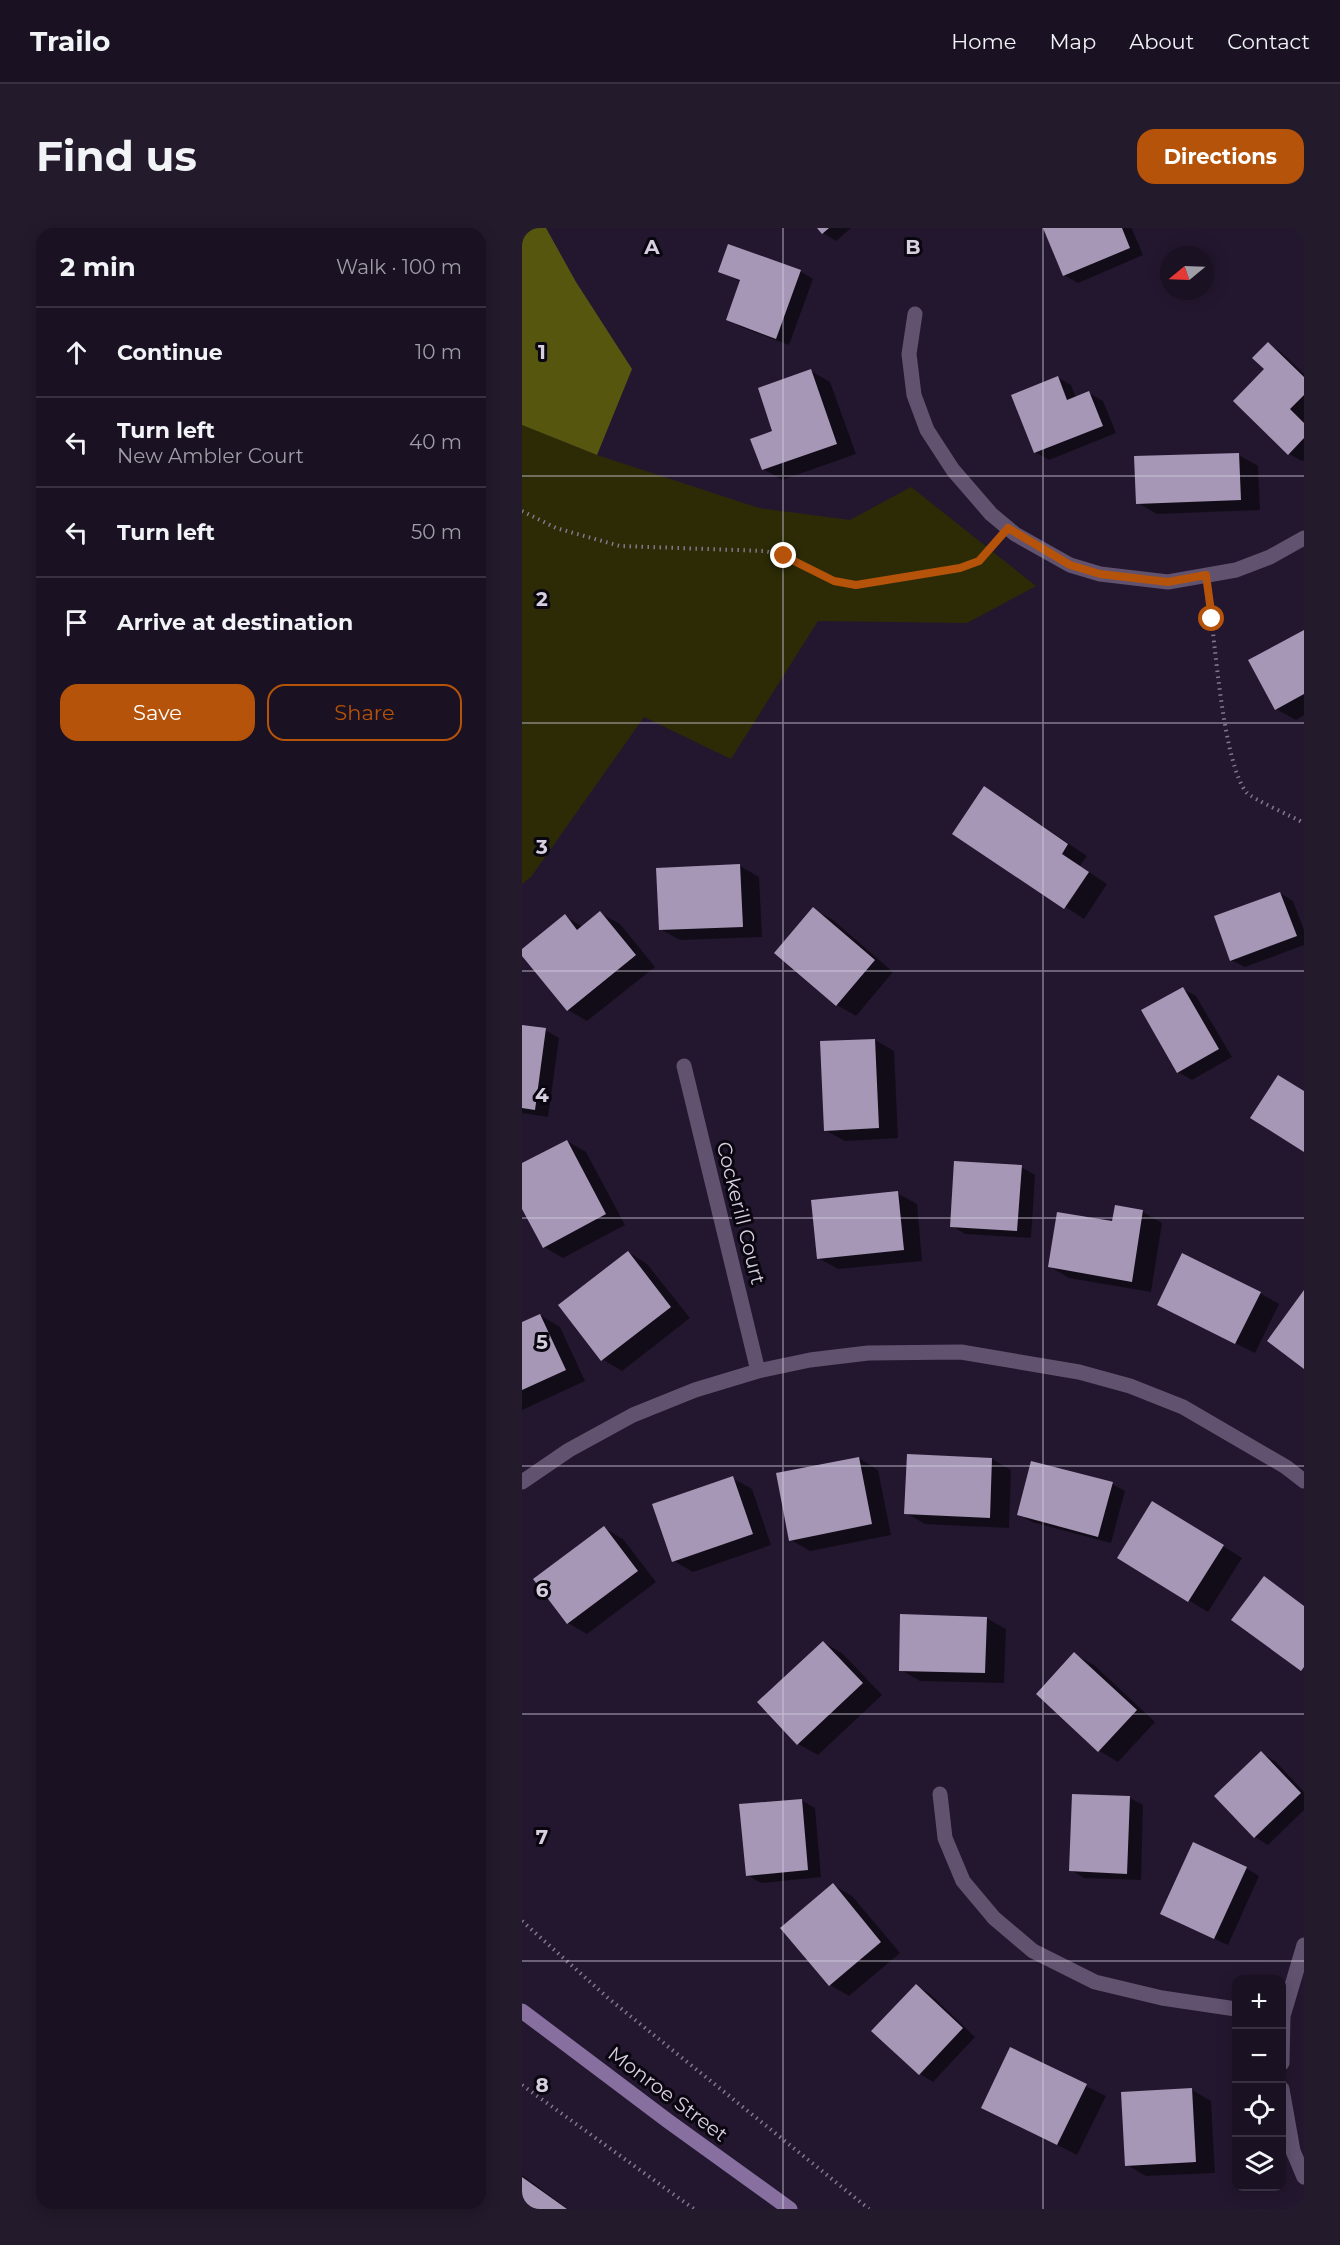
<!DOCTYPE html>
<html lang="en">
<head>
<meta charset="utf-8">
<style>
  :root { --surface:#1a1123; --page:#231a2b; --text:#f1f3f6; --muted:#9f9da6; --line:#383141; --accent:#b45309 }
  body { margin:0; font-family:Montserrat,sans-serif; background:var(--page); color:var(--text) }
  .controls { position:absolute; right:18px; bottom:18px; display:grid; overflow:hidden; border-radius:12px; box-shadow:0 3px 15px #0003 }
  .controls button { width:54px; height:54px; display:grid; place-items:center; padding:0; border:0; border-bottom:2px solid var(--line); background:var(--surface); color:var(--text); font:30px sans-serif }
  .compass { position:absolute; left:638px; top:18px; width:54px; height:54px; border-radius:50%; background:var(--surface); box-shadow:0 3px 15px #0003; rotate:251deg }
  .stop { position:absolute; width:18px; height:18px; margin:-14px; border:4px solid #b45309; border-radius:50%; background:#fff }
  .stop.end { background:#b45309; border-color:#fff; box-shadow:0 2px 6px #0008 }
  .list { margin:0; padding:0; list-style:none }
  h2 { display:flex; justify-content:space-between; align-items:center; height:78px; margin:0; padding:0 24px; font-size:26px }
  h2 small { font-size:20px; font-weight:400; color:var(--muted) }
  .list li { display:grid; grid-template-columns:39px 1fr auto; gap:18px; align-items:center; box-sizing:border-box; height:90px; padding:0 24px; border-top:2px solid var(--line) }
  .list b { display:block; font-size:22px; white-space:nowrap }
  .list p { margin:0; font-size:20px; white-space:nowrap; color:var(--muted) }
  .list em { font-size:20px; font-style:normal; color:var(--muted) }
  .actions { display:flex; gap:12px; padding:18px 24px }
  .actions a { flex:1; padding:14px 0; border:2px solid var(--accent); border-radius:18px; text-align:center; font-size:21px; color:var(--accent) }
  .actions .main { background:var(--accent); color:#fff }
  .icon { flex:none; width:33px; height:33px; fill:none; stroke:currentColor; stroke-width:2; stroke-linecap:round; stroke-linejoin:round }
  .map { position:relative; flex:none; width:782px; height:1981px; overflow:hidden; border-radius:18px }
  header { display:flex; align-items:center; gap:36px; box-sizing:border-box; height:84px; padding:0 30px; background:var(--surface); border-bottom:2px solid var(--line) }
  header strong { font-size:28px }
  nav { display:flex; gap:33px; margin-inline-start:auto; font-size:21px }
  .intro { display:flex; align-items:center; justify-content:space-between; box-sizing:border-box; height:144px; padding:0 36px }
  h1 { margin:0; font-size:42px }
  .button { padding:15px 27px; border-radius:18px; background:var(--accent); color:#fff; font-size:21px; font-weight:700 }
  main { display:flex; gap:36px; padding:0 36px }
  aside { flex:1; background:var(--surface); border-radius:18px; box-shadow:0 3px 15px #0003 }
  .map>svg:first-child { display:block }
</style>
</head>
<body>
<header>
<strong>Trailo</strong>
<nav><a>Home</a><a>Map</a><a>About</a><a>Contact</a></nav>
</header>
<div class="intro"><h1>Find us</h1><a class="button">Directions</a></div>
<main>
<aside>
<h2>2 min<small>Walk · 100 m</small></h2>
<ul class="list">
<li><svg class="icon" aria-label="ahead" viewBox="0 0 24 24"><path d="M12 20V5M6 11l6-6 6 6"/></svg><div><b>Continue</b></div><em>10 m</em></li>
<li><svg class="icon" aria-label="left" viewBox="0 0 24 24"><path d="M17 20v-9H6M10 6l-5 5 5 5"/></svg><div><b>Turn left</b><p>New Ambler Court</p></div><em>40 m</em></li>
<li><svg class="icon" aria-label="left" viewBox="0 0 24 24"><path d="M17 20v-9H6M10 6l-5 5 5 5"/></svg><div><b>Turn left</b></div><em>50 m</em></li>
<li><svg class="icon" aria-label="arrive" viewBox="0 0 24 24"><path d="M6 21V4h12l-3 4 3 4H6"/></svg><div><b>Arrive at destination</b></div></li>
</ul>
<div class="actions"><a class="main">Save</a><a>Share</a></div>
</aside>
<div class="map">
<svg width="782" height="1981" viewBox="0 0 782 1981">
  <rect width="100%" height="100%" fill="#23172f"/>
  <path fill="#2c2b06" d="M0,197L75,227L237,280L328,292L389,259L514,358L445,395L296,393L209,531L122,489L9,649L0,656Z"/>
  <path fill="#57560f" d="M0,0H24L54,54L110,141L75,227L0,197Z"/>
  <path fill="#0007" d="M297,0H329L314,13L301,5Z
    M523,0H608L610,1L621,27L556,55L542,47Z
    M278,43L291,51L267,117L219,99L206,92L219,54L198,44Z
    M746,116L759,124L782,146V232L780,233L767,226L744,141Z
    M289,143L308,154L334,226L260,252L241,241L252,204Z
    M535,149L549,157L554,170L567,165L581,173L594,205L527,232L513,224Z
    M717,227L736,238L738,282L635,286L616,275Z
    M782,403V487L774,492L754,481Z
    M481,571L565,628L558,638L585,656L562,691L432,605Z
    M218,638L237,649L240,709L158,712L138,701Z
    M758,665L771,673L782,702V717L723,739L709,732Z
    M291,681L311,692L371,744L334,788L315,777Z
    M78,685L98,696L133,739L65,793L46,782L0,725V723L43,688L61,699Z
    M661,761L674,768L710,829L670,852L656,844Z
    M0,799L23,802L37,810L26,889L0,885Z
    M353,812L372,823L376,910L323,913L303,902Z
    M45,913L64,924L103,997L41,1030L22,1019L0,977V937Z
    M499,939L513,947L509,1010L443,1006L430,998Z
    M375,965L395,976L400,1033L316,1041L296,1030Z
    M594,979L621,984L640,995L629,1064L547,1050L527,1038L591,995Z
    M106,1024L125,1036L168,1090L100,1143L80,1131Z
    M738,1065L757,1076L733,1125L637,1077Z
    M18,1087L38,1099L63,1153L0,1182V1096Z
    M337,1230L356,1242L369,1307L288,1323L269,1312Z
    M470,1231L489,1242L487,1300L403,1296L384,1285Z
    M210,1250L230,1261L249,1317L171,1344L152,1333Z
    M590,1256L603,1263L589,1315L510,1294L496,1286Z
    M650,1286L720,1330L686,1384L597,1330Z
    M82,1300L101,1311L134,1354L65,1406L46,1395L13,1352Z
    M464,1390L484,1401L482,1455L398,1453L379,1442Z
    M301,1414L321,1426L360,1467L296,1527L276,1516Z
    M552,1426L572,1437L633,1494L596,1534L576,1522Z
    M739,1525L753,1533L782,1564V1582L746,1617L733,1609Z
    M608,1570L621,1577L619,1652L562,1650L549,1642Z
    M279,1572L293,1580L299,1649L239,1655L225,1647Z
    M724,1640L737,1648L706,1717L653,1693Z
    M311,1657L330,1668L378,1725L327,1768L308,1757Z
    M394,1758L407,1765L453,1809L411,1854L398,1846Z
    M489,1821L584,1868L555,1927L461,1879Z
    M670,1862L689,1873L693,1945L624,1948L605,1937Z
    M0,1947L46,1981H0Z"/>
  <path fill="#a697b6" d="M295,0H307L300,6Z
    M521,0H600L608,20L541,48Z
    M206,16L279,42L254,111L204,92L218,52L196,44Z
    M746,114L782,149V167L768,181L782,195V210L766,227L711,173L742,141L730,130Z
    M289,141L315,216L240,242L228,211L250,203L236,160Z
    M536,148L545,172L567,163L581,198L512,225L489,167Z
    M717,225L719,272L614,276L612,228Z
    M782,402V466L753,482L726,432Z
    M462,558L546,616L540,626L567,644L542,681L430,606Z
    M218,636L221,699L137,702L134,640Z
    M758,664L775,708L708,733L692,688Z
    M291,679L353,732L314,778L252,725Z
    M78,683L114,727L45,783L0,728V721L43,686L55,702Z
    M661,759L697,821L655,845L619,782Z
    M0,797L24,800L13,882L0,880Z
    M353,811L357,900L302,903L298,813Z
    M756,847L782,863V924L728,890Z
    M45,912L84,986L21,1020L0,981V935Z
    M432,933L500,937L495,1003L428,999Z
    M376,963L382,1022L295,1031L289,972Z
    M593,977L621,982L610,1054L526,1039L535,984L590,993Z
    M106,1023L149,1079L79,1133L36,1077Z
    M660,1025L739,1064L713,1116L635,1077Z
    M782,1062V1141L745,1113Z
    M18,1086L44,1142L0,1162V1094Z
    M385,1226L470,1230L468,1290L382,1286Z
    M337,1229L350,1296L267,1313L254,1245Z
    M509,1233L591,1254L576,1309L495,1287Z
    M211,1248L231,1306L150,1334L130,1276Z
    M630,1273L702,1317L666,1374L595,1330Z
    M82,1298L116,1343L45,1396L11,1351Z
    M742,1348L782,1378V1439L779,1443L709,1392Z
    M378,1386L465,1389L463,1445L377,1443Z
    M301,1413L341,1455L275,1517L235,1474Z
    M552,1424L615,1482L576,1524L514,1466Z
    M739,1523L779,1565L732,1610L692,1568Z
    M550,1566L608,1568L605,1646L547,1643Z
    M280,1571L286,1642L224,1648L217,1576Z
    M671,1614L725,1639L692,1711L638,1686Z
    M311,1655L359,1714L307,1758L258,1700Z
    M394,1756L441,1800L397,1847L349,1803Z
    M488,1819L565,1856L535,1917L459,1880Z
    M670,1860L674,1934L603,1938L599,1864Z
    M0,1949L45,1981H0Z"/>
  <g fill="none" stroke-linecap="round" stroke-linejoin="round">
    <path stroke="#82788c" stroke-width="4" stroke-dasharray="1.5 4.5" stroke-linecap="butt" d="M0,283L34,300L98,318L243,323L262,328L312,353L334,357L438,340L457,333L471,317
      M687,371C693,412 701,537 725,565C731,571 771,589 782,595
      M0,1693L86,1770L347,1981
      M0,1857L172,1981"/>
    <path stroke="#615370" stroke-width="15" d="M393,86L387,126L392,167L405,202L431,242L469,286L493,306L548,337L578,346L646,354L714,342L748,329L782,310
      M162,838L236,1143
      M0,1254L47,1222L111,1187L173,1162L236,1143L288,1132L346,1125L439,1124L557,1144L608,1158L661,1179L764,1239L782,1253
      M418,1566L423,1610L441,1653L472,1690L511,1723L573,1754L640,1770L714,1781
      M760,1835L761,1788L782,1717
      M760,1861L771,1923L782,1949"/>
    <path stroke="#87709f" stroke-width="15" d="M0,1783L146,1893L268,1981"/>
  </g>
  <g fill="none" stroke-linecap="round" stroke-linejoin="round">
    <path stroke="#b45309" stroke-width="8" d="M262,328L312,353L334,357L438,340L457,333L486,300L548,337L578,346L646,354L684,347L690,391"/>
  </g>
  <path fill="none" stroke="#d7cfe0" stroke-width="1.5" stroke-opacity="0.55" d="M261,0V1981M521,0V1981M0,248H782M0,495H782M0,743H782M0,990H782M0,1238H782M0,1486H782M0,1733H782"/>
  <g text-anchor="middle" stroke-width="6" stroke-linejoin="round" paint-order="stroke">
    <g font-size="20" fill="#d7cfe0" stroke="#0a060f">
      <text transform="translate(219 985) rotate(76)" y="7">Cockerill Court</text>
      <text transform="translate(146 1866) rotate(37)" y="7">Monroe Street</text>
    </g>
  </g>
  <g font-size="20" text-anchor="middle" font-weight="bold" fill="#d7cfe0" stroke="#0a060f" stroke-width="6" stroke-linejoin="round" paint-order="stroke">
    <text x="130" y="26">A</text>
    <text x="391" y="26">B</text>
    <text x="20" y="131">1</text>
    <text x="20" y="378">2</text>
    <text x="20" y="626">3</text>
    <text x="20" y="874">4</text>
    <text x="20" y="1121">5</text>
    <text x="20" y="1369">6</text>
    <text x="20" y="1616">7</text>
    <text x="20" y="1864">8</text>
  </g>
</svg>
<div class="controls">
<button>+</button>
<button>−</button>
<button><svg class="icon" aria-label="locate" viewBox="0 0 24 24"><circle cx="12" cy="12" r="6"/><path d="M12 2v4M12 18v4M2 12h4M18 12h4"/></svg></button>
<button><svg class="icon" aria-label="layers" viewBox="0 0 24 24"><path d="M12 4l9 5-9 5-9-5zM3 14l9 5 9-5"/></svg></button>
</div>
<svg class="compass" viewBox="-18 -18 36 36"><path d="M0-13l5 13h-10z" fill="#e53935"/><path d="M0 13l5-13h-10z" fill="#9f9da6"/></svg>
<div class="stop" style="left:690px;top:391px"></div>
<div class="stop end" style="left:262px;top:328px"></div>
</div>
</main>
</body>
</html>
